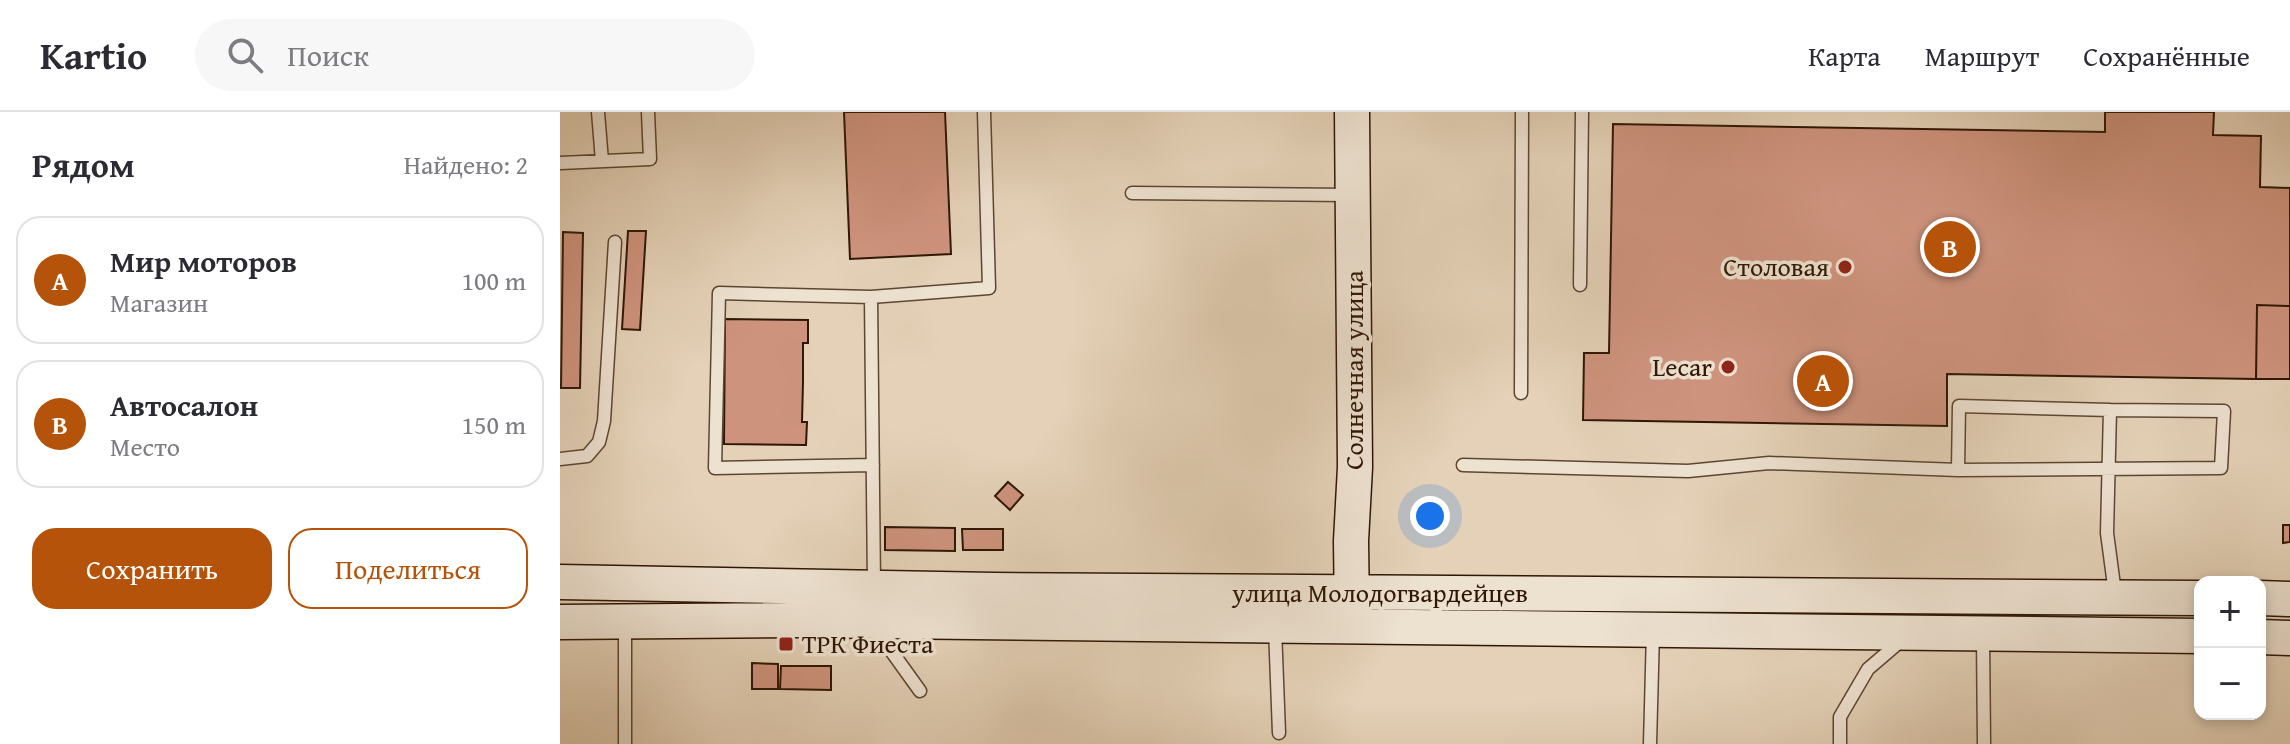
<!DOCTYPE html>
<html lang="ru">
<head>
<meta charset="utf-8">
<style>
  :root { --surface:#fff; --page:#f7f7f7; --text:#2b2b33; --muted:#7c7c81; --line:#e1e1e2; --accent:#b45309 }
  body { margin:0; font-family:"Gentium Book Plus",serif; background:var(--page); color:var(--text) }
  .controls { position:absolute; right:24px; bottom:24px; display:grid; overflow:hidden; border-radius:16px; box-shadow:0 4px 12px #0003 }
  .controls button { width:72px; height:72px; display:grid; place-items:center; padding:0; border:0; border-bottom:2px solid var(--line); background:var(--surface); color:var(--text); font:40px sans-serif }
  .you { position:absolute; left:870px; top:404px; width:28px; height:28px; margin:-20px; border:6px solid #fff; border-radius:50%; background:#1a73e8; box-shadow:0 0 0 12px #1a73e833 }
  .badge { display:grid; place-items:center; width:52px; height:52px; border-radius:50%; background:var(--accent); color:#fff; font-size:26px; font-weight:700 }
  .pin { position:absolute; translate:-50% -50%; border:4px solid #fff; box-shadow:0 2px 8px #0006 }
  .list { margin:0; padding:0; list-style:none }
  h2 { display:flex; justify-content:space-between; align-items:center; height:104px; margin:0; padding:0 32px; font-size:34px }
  h2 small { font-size:26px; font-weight:400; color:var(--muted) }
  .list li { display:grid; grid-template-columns:52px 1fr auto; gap:24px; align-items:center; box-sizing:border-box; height:128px; margin:0 16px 16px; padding:0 16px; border:2px solid var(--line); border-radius:24px }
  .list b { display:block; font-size:30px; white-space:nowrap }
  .list p { margin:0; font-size:26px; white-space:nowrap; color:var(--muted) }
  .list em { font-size:26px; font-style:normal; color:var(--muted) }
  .actions { display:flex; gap:16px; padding:24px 32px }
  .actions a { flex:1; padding:18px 0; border:2px solid var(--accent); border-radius:24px; text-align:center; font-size:28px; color:var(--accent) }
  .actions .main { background:var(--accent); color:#fff }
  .icon { flex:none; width:44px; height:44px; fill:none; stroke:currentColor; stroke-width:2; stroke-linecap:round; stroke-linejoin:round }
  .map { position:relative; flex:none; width:1730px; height:632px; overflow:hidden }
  header { display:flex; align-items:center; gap:48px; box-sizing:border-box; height:112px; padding:0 40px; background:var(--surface); border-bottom:2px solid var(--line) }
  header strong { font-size:38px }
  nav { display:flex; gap:44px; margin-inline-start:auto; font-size:28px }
  .search { width:560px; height:72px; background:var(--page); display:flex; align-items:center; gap:20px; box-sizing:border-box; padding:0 28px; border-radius:44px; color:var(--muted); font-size:30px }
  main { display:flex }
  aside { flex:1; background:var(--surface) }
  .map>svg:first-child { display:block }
</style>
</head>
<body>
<header>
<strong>Kartio</strong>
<div class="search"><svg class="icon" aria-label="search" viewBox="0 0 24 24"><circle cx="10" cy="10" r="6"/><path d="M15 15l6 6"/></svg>Поиск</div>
<nav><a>Карта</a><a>Маршрут</a><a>Сохранённые</a></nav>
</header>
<main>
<aside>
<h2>Рядом<small>Найдено: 2</small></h2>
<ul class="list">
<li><span class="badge">A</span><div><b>Мир моторов</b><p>Магазин</p></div><em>100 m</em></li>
<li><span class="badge">B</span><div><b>Автосалон</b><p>Место</p></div><em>150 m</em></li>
</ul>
<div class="actions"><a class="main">Сохранить</a><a>Поделиться</a></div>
</aside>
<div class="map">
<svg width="1730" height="632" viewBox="0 0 1730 632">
  <rect width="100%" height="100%" fill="#e4d1b7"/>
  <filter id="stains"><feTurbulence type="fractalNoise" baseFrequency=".0025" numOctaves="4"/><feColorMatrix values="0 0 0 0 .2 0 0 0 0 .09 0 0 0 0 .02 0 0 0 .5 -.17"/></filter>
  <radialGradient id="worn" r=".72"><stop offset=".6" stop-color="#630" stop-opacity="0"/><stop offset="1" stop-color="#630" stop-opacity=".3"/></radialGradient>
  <path fill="#ce937d" stroke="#301705" stroke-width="2" d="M284,0H385L391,142L290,147Z
    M1545,0H1654L1653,23L1701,24L1700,75L1730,76V194L1697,193L1696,267L1387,262V314L1023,308L1024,241H1049L1053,12L1545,20Z
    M68,119H86L80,218L62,217Z
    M3,120L23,121L20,276H1Z
    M1697,193L1730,194V267H1696Z
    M165,207L248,208V231H243V270L242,310H247L246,333L164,332Z
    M448,370L463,383L450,398L435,384Z
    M1723,413H1730V430L1723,431Z
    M325,415L395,416V439L325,438Z
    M402,417H443V438H403Z
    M192,551L218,552V577H192Z
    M221,554H271V578L220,577Z"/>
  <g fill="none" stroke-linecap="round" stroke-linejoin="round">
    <defs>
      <path id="lane" d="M38,0L42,49
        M0,51L90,47L88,0
        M572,81L789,83
        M1020,173L1022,0
        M311,185L159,181L155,356L313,353
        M961,281L962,0
        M0,347L27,344L39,330L44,309L55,130
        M903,353L1128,359L1209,351L1398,358L1661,356L1664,299L1550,298L1547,421L1555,481
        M1398,358L1399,294L1550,298
        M314,474L311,185L429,176L424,0
        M314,515L360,579
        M715,516L719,621
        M1423,525L1424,632
        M65,632V513
        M1090,632L1093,520
        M1280,632V605L1308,557L1343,527"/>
      <path id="secondary" d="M792,0L795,355L791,429L792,503
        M0,470L434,478L1640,486
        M1700,486L1730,487
        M0,510L233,508L1640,524
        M1700,525L1730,526"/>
    </defs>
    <use href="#lane" stroke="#5d4632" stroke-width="15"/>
    <use href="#secondary" stroke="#301705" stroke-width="37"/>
    <use href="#lane" stroke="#ede1d0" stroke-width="12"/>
    <use href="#secondary" stroke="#ede1d0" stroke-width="34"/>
  </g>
  <g fill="#8f2418" stroke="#ede1d0" stroke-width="3">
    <circle cx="1285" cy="155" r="8"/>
    <circle cx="1168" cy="255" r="8"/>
    <rect x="218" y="524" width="16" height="16" rx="4"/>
  </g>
  <g text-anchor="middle" stroke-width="7" stroke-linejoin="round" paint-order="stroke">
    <g font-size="26" fill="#301705" stroke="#ede1d0" text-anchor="end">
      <text x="1269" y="164">Столовая</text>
      <text x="1152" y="264">Lecar</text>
      <text x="242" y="541" text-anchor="start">ТРК Фиеста</text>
    </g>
    <g font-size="26" fill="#301705" stroke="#ede1d0">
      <text transform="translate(794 258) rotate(-90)" y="9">Солнечная улица</text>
      <text x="820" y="490">улица Молодогвардейцев</text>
    </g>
  </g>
  <rect width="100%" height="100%" filter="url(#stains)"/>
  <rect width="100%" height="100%" fill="url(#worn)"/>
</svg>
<div class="controls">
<button>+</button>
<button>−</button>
</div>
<div class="you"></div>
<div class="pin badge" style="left:1263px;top:269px">A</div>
<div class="pin badge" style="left:1390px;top:135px">B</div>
</div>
</main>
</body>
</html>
